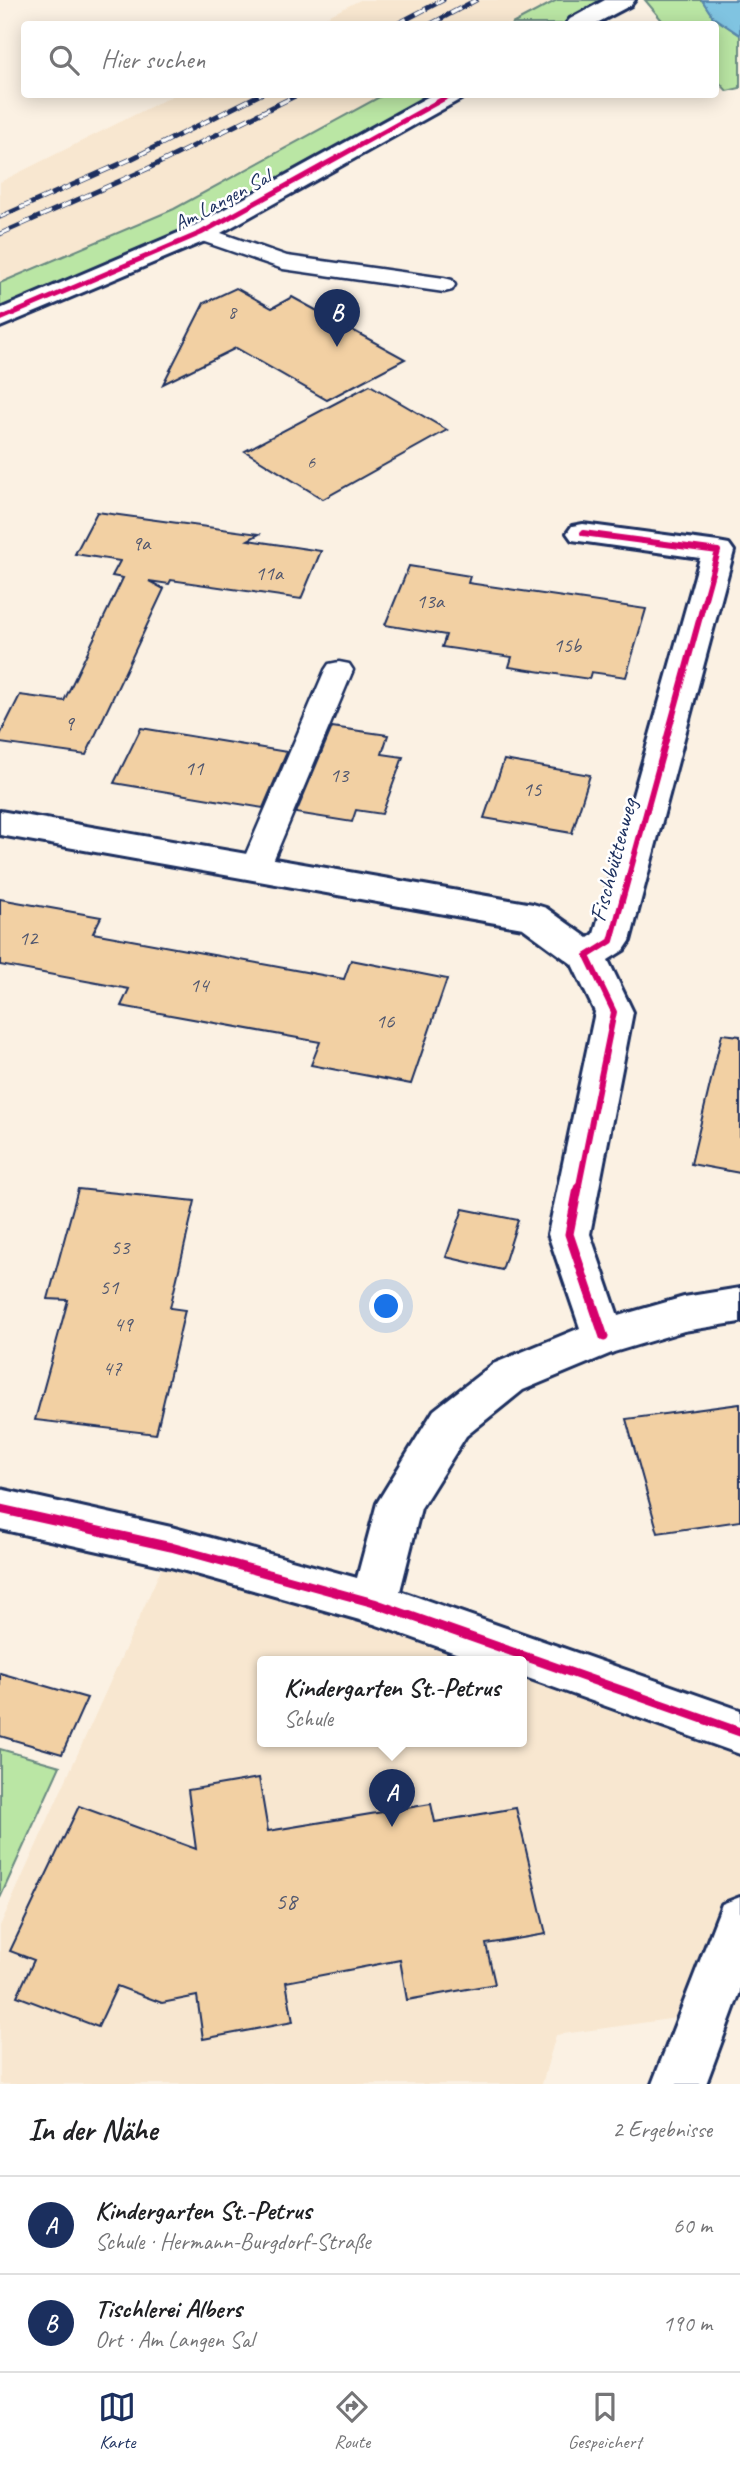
<!DOCTYPE html>
<html lang="de">
<head>
<meta charset="utf-8">
<style>
  :root { --surface:#fff; --page:#f2f2f2; --text:#202124; --muted:#757577; --line:#e0e0e0; --accent:#1b2f5e }
  body { margin:0; font-family:Caveat,sans-serif; background:var(--page); color:var(--text) }
  .you { position:absolute; left:387px; top:1307px; width:24px; height:24px; margin:-18px; border:5px solid #fff; border-radius:50%; background:#1a73e8; box-shadow:0 0 0 10px #1a73e833 }
  .badge { display:grid; place-items:center; width:46px; height:46px; border-radius:50%; background:var(--accent); color:#fff; font-size:23px; font-weight:700 }
  .pin { position:absolute; translate:-50% -58px; filter:drop-shadow(0 2px 4px #0008) }
  .pin::after { content:''; position:absolute; top:37px; width:24px; height:21px; background:inherit; clip-path:polygon(0 0,100% 0,50% 100%) }
  .popup { position:absolute; left:257px; top:1656px; width:270px; height:91px; box-sizing:border-box; display:grid; place-content:center; border-radius:7px; background:var(--surface); filter:drop-shadow(0 2px 5px #0005); font-size:23px; white-space:nowrap; color:var(--muted) }
  .popup b { font-size:26px; color:var(--text) }
  .popup::after { content:''; position:absolute; left:50%; top:100%; margin-left:-14px; border:14px solid transparent; border-top-color:var(--surface) }
  .list { margin:0; padding:0; list-style:none }
  h2 { display:flex; justify-content:space-between; align-items:center; height:91px; margin:0; padding:0 28px; font-size:30px }
  h2 small { font-size:23px; font-weight:400; color:var(--muted) }
  .list li { display:grid; grid-template-columns:46px 1fr auto; gap:21px; align-items:center; box-sizing:border-box; height:98px; padding:0 28px; border-top:2px solid var(--line) }
  .list b { display:block; font-size:26px; white-space:nowrap }
  .list p { margin:0; font-size:23px; white-space:nowrap; color:var(--muted) }
  .list em { font-size:23px; font-style:normal; color:var(--muted) }
  .icon { flex:none; width:38px; height:38px; fill:none; stroke:currentColor; stroke-width:2; stroke-linecap:round; stroke-linejoin:round }
  .map { position:relative; flex:none; width:740px; height:2084px; overflow:hidden }
  .search { position:absolute; background:var(--surface); box-shadow:0 4px 18px #0003; left:21px; right:21px; top:21px; height:77px; display:flex; align-items:center; gap:18px; box-sizing:border-box; padding:0 24px; border-radius:7px; color:var(--muted); font-size:26px }
  .sheet { height:287px; background:var(--surface) }
  nav { display:flex; justify-content:space-around; align-items:center; box-sizing:border-box; height:98px; border-top:2px solid var(--line); background:var(--surface); font-size:19px; color:var(--muted) }
  nav a { display:grid; justify-items:center; gap:4px }
  nav .on { color:var(--accent) }
  .map>svg:first-child { display:block }
</style>
</head>
<body>
<div class="map">
<svg width="740" height="2084" viewBox="0 0 740 2084">
  <rect width="100%" height="100%" fill="#fbf1e3"/>
  <filter id="ink" filterUnits="userSpaceOnUse"><feTurbulence type="fractalNoise" baseFrequency=".0143" numOctaves="2"/><feDisplacementMap in="SourceGraphic" scale="14" xChannelSelector="R" yChannelSelector="G"/><feConvolveMatrix kernelMatrix="1 2 1 2 8 2 1 2 1" color-interpolation-filters="sRGB"/></filter>
  <g filter="url(#ink)">
    <path fill="#f8e7d0" fill-rule="evenodd" d="M360,0H544L551,3L512,24H312Z
      M174,95H383L174,209L0,282V182Z
      M171,1547L374,1603L740,1732V1922L705,2014L556,2035L542,2084H0V1926ZM262,1661H522V1741H262Z"/>
    <path fill="#bae6a4" stroke="#6a8a81" stroke-width="2" d="M557,0H623L578,24H512Z
      M645,0H702L713,17L740,35V88L727,91L716,79V24H665Z
      M383,95H452L201,233L0,319V283L174,209Z
      M0,1749L60,1766L0,1898Z"/>
    <path fill="#80c4e1" stroke="#5888ad" stroke-width="2" d="M702,0H740V35L713,17Z"/>
    <path fill="#f2d0a3" stroke="#1b2f5e" stroke-width="2" d="M236,288L272,308L292,297L405,359L327,400L236,348L163,384L204,303Z
      M370,385L447,430L323,499L245,451Z
      M97,512L259,534L248,540L321,551L301,599L171,580L169,584L149,581L164,589L86,755L0,743V735L20,695L64,701L123,578L112,576L120,561L75,554Z
      M409,566L470,576L468,583L646,609L626,677L591,672L589,679L509,667L512,657L442,647L446,635L385,625Z
      M332,727L388,735L382,754L403,757L382,814L356,810L352,822L296,813Z
      M141,728L287,752L263,808L114,783Z
      M504,760L590,775L572,833L484,818Z
      M0,899L101,917L93,933L344,979L351,960L447,979L411,1084L311,1065L320,1042L121,1006L129,989L0,965Z
      M722,1034L740,1036V1173L691,1164Z
      M78,1189L195,1201L170,1308L185,1310L156,1434L35,1420L68,1300L48,1299Z
      M463,1209L518,1220L502,1270L446,1257Z
      M740,1404V1521L658,1533L626,1419Z
      M0,1673L87,1698L62,1754L0,1736Z
      M259,1778L268,1831L431,1804L435,1822L516,1808L546,1934L486,1944L495,1984L407,2000L400,1960L286,1982L293,2022L203,2039L197,1996L162,2003L117,1986L98,2027L17,1996L34,1960L10,1951L79,1806L196,1849L188,1790Z"/>
    <g fill="none" stroke-linecap="round" stroke-linejoin="round">
      <defs>
        <path id="service" d="M201,226L287,256L444,278L452,280L455,285L452,290L444,292L283,269L193,238L190,233L193,228Z
          M339,662L349,664L353,670L270,868L265,875L255,878L245,875L240,868L325,670L329,664Z"/>
        <path id="minor" d="M605,0H635L631,5L595,24H566L570,19Z
          M433,94H464L461,99L210,239L0,327V309L192,227Z
          M583,524L718,542L729,544L734,551L630,941L624,950L608,960L633,1012L590,1234L618,1316L684,1297L740,1288V1322L684,1331L614,1352L523,1390L466,1436L421,1508L400,1591L740,1710V1754L522,1676V1661H478L374,1624L171,1567L0,1529V1489L171,1527L357,1578L377,1503L434,1410L493,1364L580,1328L548,1234L595,1012L572,964L523,928L0,835V811L533,904L546,908L588,938L594,934L700,558L572,540L567,533L572,526Z
          M740,1897V1992L706,2084H652L722,1904Z"/>
      </defs>
      <use href="#service" stroke="#1b2f5e" stroke-width="5"/>
      <use href="#minor" stroke="#1b2f5e" stroke-width="6"/>
      <use href="#service" fill="#fff" fill-rule="evenodd"/>
      <use href="#minor" fill="#fff" fill-rule="evenodd"/>
      <defs>
        <path id="rail" d="M397,24L443,0
          M431,24L476,0
          M0,217L131,159L261,94
          M0,234L147,169L299,94"/>
      </defs>
      <use href="#rail" stroke="#1b2f5e" stroke-width="5"/>
      <use href="#rail" stroke="#fff" stroke-width="3.5" stroke-dasharray="11" stroke-linecap="butt"/>
      <defs>
        <path id="cycleway-far2" d="M0,319L201,233L452,94"/>
        <path id="cycleway-far1" d="M578,1190L614,1012L587,956L611,941L718,551L583,533"/>
        <path id="cycleway" d="M578,1188L569,1234L604,1337
          M0,1509L171,1547L374,1603L740,1732"/>
      </defs>
      <use href="#cycleway-far2" stroke="#fff" stroke-width="8"/>
      <use href="#cycleway-far1" stroke="#fff" stroke-width="10"/>
      <use href="#cycleway" stroke="#fff" stroke-width="13"/>
      <use href="#cycleway-far2" stroke="#d6006c" stroke-width="5"/>
      <use href="#cycleway-far1" stroke="#d6006c" stroke-width="6"/>
      <use href="#cycleway" stroke="#d6006c" stroke-width="9"/>
    </g>
  </g>
  <g text-anchor="middle" stroke-width="5" stroke-linejoin="round" paint-order="stroke">
    <g font-size="18" fill="#51576f">
      <text x="232" y="318">8</text>
      <text x="311" y="468">6</text>
    </g>
    <g font-size="21" fill="#1b2f5e" stroke="#fff">
      <text transform="translate(222 200) rotate(-28)" y="7">Am Langen Sal</text>
    </g>
    <g font-size="21" fill="#51576f">
      <text x="141" y="550">9a</text>
      <text x="269" y="580">11a</text>
      <text x="430" y="608">13a</text>
      <text x="567" y="652">15b</text>
      <text x="69" y="730">9</text>
      <text x="194" y="775">11</text>
      <text x="339" y="782">13</text>
      <text x="532" y="796">15</text>
      <text x="28" y="945">12</text>
      <text x="199" y="992">14</text>
      <text x="385" y="1028">16</text>
      <text x="120" y="1254">53</text>
      <text x="109" y="1294">51</text>
      <text x="123" y="1331">49</text>
      <text x="112" y="1375">47</text>
    </g>
    <g font-size="24" fill="#1b2f5e" stroke="#fff">
      <text transform="translate(613 860) rotate(-75)" y="8">Fischbüttenweg</text>
    </g>
    <g font-size="24" fill="#51576f">
      <text x="286" y="1909">58</text>
    </g>
  </g>
</svg>
<div class="you"></div>
<div class="pin badge" style="left:392px;top:1827px">A</div>
<div class="popup"><b>Kindergarten St.-Petrus</b>Schule</div>
<div class="pin badge" style="left:337px;top:347px">B</div>
<div class="search"><svg class="icon" aria-label="search" viewBox="0 0 24 24"><circle cx="10" cy="10" r="6"/><path d="M15 15l6 6"/></svg>Hier suchen</div>
</div>
<section class="sheet">
<h2>In der Nähe<small>2 Ergebnisse</small></h2>
<ul class="list">
<li><span class="badge">A</span><div><b>Kindergarten St.-Petrus</b><p>Schule · Hermann-Burgdorf-Straße</p></div><em>60 m</em></li>
<li><span class="badge">B</span><div><b>Tischlerei Albers</b><p>Ort · Am Langen Sal</p></div><em>190 m</em></li>
</ul>
</section>
<nav>
<a class="on"><svg class="icon" aria-label="map" viewBox="0 0 24 24"><path d="M3 6l6-2 6 2 6-2v14l-6 2-6-2-6 2zM9 4v14M15 6v14"/></svg>Karte</a>
<a><svg class="icon" aria-label="directions" viewBox="0 0 24 24"><path d="M12 3l9 9-9 9-9-9zM9 14v-3h6M13 9l2 2-2 2"/></svg>Route</a>
<a><svg class="icon" aria-label="saved" viewBox="0 0 24 24"><path d="M7 4h10v16l-5-4-5 4z"/></svg>Gespeichert</a>
</nav>
</body>
</html>
